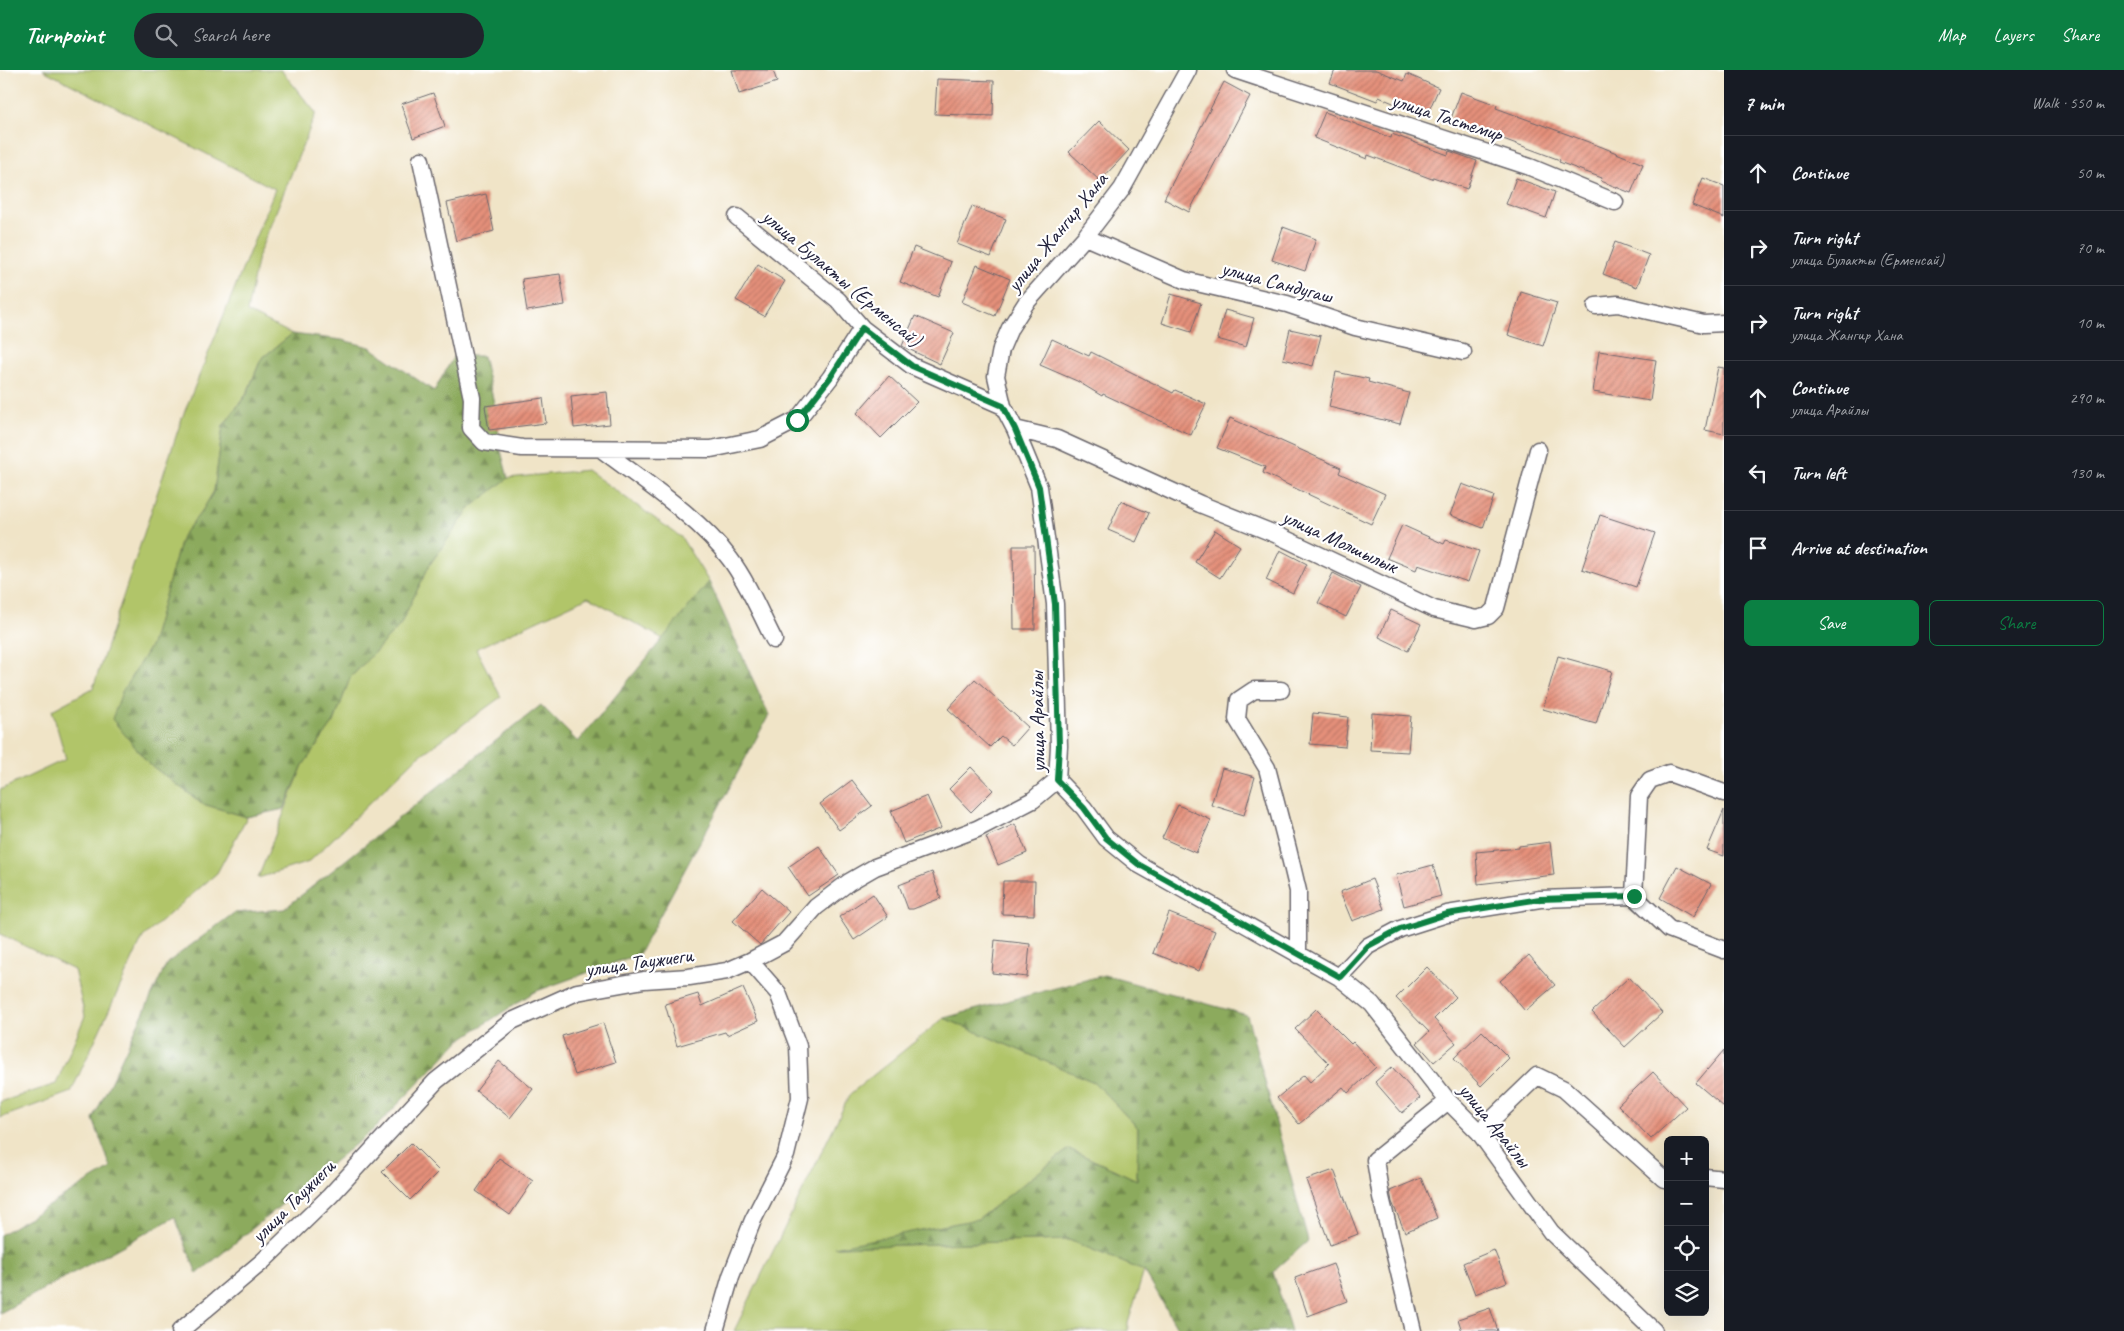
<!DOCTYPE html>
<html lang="en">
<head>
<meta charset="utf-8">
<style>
  :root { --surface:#171b24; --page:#20242c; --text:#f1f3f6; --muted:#9ea1a6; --line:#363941; --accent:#0b8043 }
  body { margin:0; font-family:Caveat,sans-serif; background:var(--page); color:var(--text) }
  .controls { position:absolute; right:15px; bottom:15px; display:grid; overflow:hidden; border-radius:8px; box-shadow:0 5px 20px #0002 }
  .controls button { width:45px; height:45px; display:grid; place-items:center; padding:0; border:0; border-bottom:1px solid var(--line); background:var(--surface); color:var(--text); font:25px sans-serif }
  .stop { position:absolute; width:15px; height:15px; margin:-11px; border:4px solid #0b8043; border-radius:50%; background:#fff }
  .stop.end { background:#0b8043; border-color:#fff; box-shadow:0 1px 5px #0008 }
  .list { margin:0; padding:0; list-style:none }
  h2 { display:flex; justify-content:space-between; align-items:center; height:65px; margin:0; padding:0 20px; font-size:21px }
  h2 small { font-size:16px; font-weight:400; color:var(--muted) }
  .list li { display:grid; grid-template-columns:32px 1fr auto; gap:15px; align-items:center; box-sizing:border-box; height:75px; padding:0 20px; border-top:1px solid var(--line) }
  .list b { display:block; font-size:19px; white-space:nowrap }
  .list p { margin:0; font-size:16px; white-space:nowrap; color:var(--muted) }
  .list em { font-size:16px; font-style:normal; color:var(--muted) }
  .actions { display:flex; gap:10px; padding:15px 20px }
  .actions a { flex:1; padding:11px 0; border:1px solid var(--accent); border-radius:8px; text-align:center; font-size:18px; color:var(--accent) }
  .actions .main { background:var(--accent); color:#fff }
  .icon { flex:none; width:28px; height:28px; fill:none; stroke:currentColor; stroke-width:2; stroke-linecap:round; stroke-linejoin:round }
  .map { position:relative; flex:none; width:1724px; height:1261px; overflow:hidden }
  header { display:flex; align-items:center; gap:30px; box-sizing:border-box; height:70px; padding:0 25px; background:var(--accent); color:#fff }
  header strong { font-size:24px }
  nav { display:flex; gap:28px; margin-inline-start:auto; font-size:18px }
  .search { width:350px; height:45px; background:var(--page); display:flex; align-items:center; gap:12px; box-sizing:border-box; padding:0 18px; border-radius:28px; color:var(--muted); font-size:19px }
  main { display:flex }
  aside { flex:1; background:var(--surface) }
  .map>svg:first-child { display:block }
</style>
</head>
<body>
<header>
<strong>Turnpoint</strong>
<div class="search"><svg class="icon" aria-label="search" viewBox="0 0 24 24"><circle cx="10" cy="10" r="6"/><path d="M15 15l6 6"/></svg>Search here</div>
<nav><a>Map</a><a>Layers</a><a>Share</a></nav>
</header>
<main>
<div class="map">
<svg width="1724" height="1261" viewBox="0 0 1724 1261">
  <defs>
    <pattern id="forest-firs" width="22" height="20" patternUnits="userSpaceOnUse" patternTransform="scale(1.25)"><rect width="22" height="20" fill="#8caa5d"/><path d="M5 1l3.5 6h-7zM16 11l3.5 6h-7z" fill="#728a4e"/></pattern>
    <pattern id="building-hatch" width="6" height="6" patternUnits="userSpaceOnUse" patternTransform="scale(1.25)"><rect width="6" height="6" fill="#e5907a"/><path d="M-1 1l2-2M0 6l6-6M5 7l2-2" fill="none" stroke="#b97565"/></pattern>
  </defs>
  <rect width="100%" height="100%" fill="#fff"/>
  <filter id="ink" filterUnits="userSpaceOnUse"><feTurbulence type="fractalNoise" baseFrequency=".02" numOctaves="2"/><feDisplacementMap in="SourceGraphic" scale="10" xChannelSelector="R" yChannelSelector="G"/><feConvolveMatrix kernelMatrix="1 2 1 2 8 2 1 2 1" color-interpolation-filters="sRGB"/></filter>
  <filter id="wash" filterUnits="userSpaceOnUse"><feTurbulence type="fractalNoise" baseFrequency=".0096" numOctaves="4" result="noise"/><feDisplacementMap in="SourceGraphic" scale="20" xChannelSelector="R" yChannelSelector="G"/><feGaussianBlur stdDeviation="1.12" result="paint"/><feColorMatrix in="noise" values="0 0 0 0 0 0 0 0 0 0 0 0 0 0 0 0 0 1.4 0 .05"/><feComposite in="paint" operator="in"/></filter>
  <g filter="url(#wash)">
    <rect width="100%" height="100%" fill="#f0e4c7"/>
    <path fill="#b1c569" stroke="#6a7452" d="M43,0H281L316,43L258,186L247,242L292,264L261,289L247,323L223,356L214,421L202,441L182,466L151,575L122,622L148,693L203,734L247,747L217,803L143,867L71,1022L0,1048V1032L56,1014L85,946L74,900L0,864V720L66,689L52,640L93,618L182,348L275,119Z
      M587,400L681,467L709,512L663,569L588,527L476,579L501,627L415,689L309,792L258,808L303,695L334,652L350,608L400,555L430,494L470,438L508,408Z
      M944,948L1094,1012L1138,1058L1137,1110L1069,1079L978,1149L838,1177L1069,1170L1144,1201L1128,1253V1261H734L850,1024Z"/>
    <path fill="url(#forest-firs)" stroke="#57664c" d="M292,264L342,270L370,277L434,321L454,286H483L498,350L499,373L508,408L470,438L430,494L400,555L350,608L334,652L303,695L284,739L247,747L203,734L148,693L112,649L122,622L151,575L182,466L202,441L214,421L223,356L247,324L261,289Z
      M709,512L769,645L639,884L534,922L460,970L374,1059L197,1204L175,1147L0,1243V1165L111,1098L93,1049L167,893L234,843L284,839L541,635L578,672Z
      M1104,905L1247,945L1308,1171L1273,1202L1291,1261H1179L1144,1201L1069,1170L834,1177L978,1149L1069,1079L1137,1110L1138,1058L1094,1012L944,948Z"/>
    <g id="blocks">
      <path fill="url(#building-hatch)" d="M732,0H773L777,12L739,24Z
        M1335,0H1376L1404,11L1407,4L1439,18L1426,47L1379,27L1377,31L1330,13Z
        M937,9L994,11L993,46L935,44Z
        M1224,12L1250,26L1189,142L1164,129Z
        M1461,22L1497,35L1496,38L1602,77L1643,94L1631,123L1601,111L1602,108L1559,92L1560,90L1487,63L1450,51Z
        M433,23L445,56L413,68L401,34Z
        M1325,42L1391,68L1392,64L1448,85L1449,81L1477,91L1467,119L1433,107L1432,109L1368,85L1367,89L1314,68Z
        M1099,51L1129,80L1100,111L1069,82Z
        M1516,108L1555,122L1546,148L1506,134Z
        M1703,108L1724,116V148L1692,135Z
        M486,124L494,161L456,171L447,133Z
        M972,136L1006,149L991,187L957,174Z
        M1283,157L1316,169L1305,201L1272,190Z
        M1615,172L1649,185L1637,217L1603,204Z
        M914,177L951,192L938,227L900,212Z
        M758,194L785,211L764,246L736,230Z
        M977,195L1010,209L995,246L962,232Z
        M560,204L565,235L527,241L522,209Z
        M1521,222L1557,233L1543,276L1508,265Z
        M1171,224L1201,233L1191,262L1162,253Z
        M1225,240L1254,248L1246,277L1217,269Z
        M915,246L954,263L940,294L902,276Z
        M1290,259L1321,266L1313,296L1283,289Z
        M1052,269L1089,286L1091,282L1173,323L1175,320L1206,334L1191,365L1103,324L1102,326L1077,311L1040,295Z
        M1599,281L1656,290L1650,331L1593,322Z
        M1718,297L1724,298V364L1705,360Z
        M1336,302L1369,309L1368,312L1409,323L1400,354L1329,337Z
        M889,306L917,332L881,368L857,343Z
        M607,322L610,354L574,358L571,326Z
        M543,328L546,353L489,360L485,336Z
        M1230,348L1341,398L1339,403L1385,424L1371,454L1263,403L1265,397L1217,378Z
        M1462,414L1494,426L1483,458L1450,445Z
        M1121,431L1149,443L1136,472L1108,460Z
        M1600,445L1655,463L1636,517L1582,499Z
        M1402,455L1444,474L1446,470L1479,481L1468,512L1418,495L1416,500L1387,488Z
        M1215,460L1240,476L1220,508L1195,492Z
        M1013,476H1034L1035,559H1014Z
        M1280,480L1307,494L1293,523L1266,510Z
        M1333,503L1361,517L1346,547L1318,533Z
        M1391,540L1421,554L1408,581L1379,567Z
        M1558,586L1612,601L1596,654L1543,639Z
        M975,609L1028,657L1012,675L1001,666L990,677L948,639Z
        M1313,643L1348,647L1345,677L1310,674Z
        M1372,643L1411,646L1408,682L1370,680Z
        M971,697L993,720L971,742L949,719Z
        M1222,698L1255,707L1244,745L1211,735Z
        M852,710L872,736L839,760L820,734Z
        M927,726L941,758L904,773L891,741Z
        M1178,735L1211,750L1196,783L1162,768Z
        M1724,740V786L1707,780Z
        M1015,754L1027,783L998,795L986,767Z
        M1550,772L1554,805L1478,814L1476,782L1519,778V776Z
        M819,776L839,805L808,826L788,797Z
        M1433,795L1441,826L1404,836L1396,805Z
        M1677,796L1711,814L1693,847L1660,828Z
        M932,802L941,828L913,839H908L899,815Z
        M1372,809L1384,839L1352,851L1340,822Z
        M1003,811H1035L1034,845L1002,844Z
        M762,818L789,842L760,875L733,851Z
        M873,824L888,847L854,870L839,847Z
        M1169,843L1215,861L1199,901L1153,883Z
        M995,870L1030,874L1027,907L992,903Z
        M1529,885L1555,915L1525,941L1500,911Z
        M1427,897L1456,927L1434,949L1456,973L1434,992L1417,973L1429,962L1396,928Z
        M1629,907L1662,943L1625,977L1592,942Z
        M743,918L758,951L727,965L725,962L677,976L665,934L698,924L702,936Z
        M1316,939L1351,974L1353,972L1376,997L1348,1023L1343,1017L1299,1054L1277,1028L1304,1005L1310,1012L1329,994L1295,959Z
        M603,953L616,992L575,1005L562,966Z
        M1482,961L1509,988L1481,1016L1454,988Z
        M1724,980V1037L1696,1013Z
        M499,991L533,1019L510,1048L476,1021Z
        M1392,997L1420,1028L1402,1043L1375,1012Z
        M1653,1002L1686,1037L1651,1069L1618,1035Z
        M411,1073L439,1101L410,1130L382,1102Z
        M499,1088L533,1111L510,1145L476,1121Z
        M1334,1100L1358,1164L1330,1175L1306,1110Z
        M1421,1108L1437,1148L1405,1162L1392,1132L1390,1121Z
        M1494,1180L1507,1212L1475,1224L1463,1193Z
        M1333,1194L1347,1231L1308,1246L1295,1208Z
        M1490,1238L1498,1261H1462L1458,1249Z"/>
    </g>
  </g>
  <g filter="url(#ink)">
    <use href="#blocks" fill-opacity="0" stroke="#6a666c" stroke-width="1"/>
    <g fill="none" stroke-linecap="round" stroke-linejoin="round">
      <defs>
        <path id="minor" d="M1188,0L1122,119L1085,167L1026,233L1010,258L1001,279L996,306L1003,336L1015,359L1039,417L1055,534L1059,676L1057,710L1084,738L1106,768L1138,794L1339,907L1372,934L1448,1031L1479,1062L1551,1162L1654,1261
          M1235,0L1530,97L1615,132
          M421,90L472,328L471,358L484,372L522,378L711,379L760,369L797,350L830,308L862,258
          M737,147L838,230L862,258L912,296L1003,336
          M1085,167L1184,210L1287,234L1355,257L1463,282
          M1596,236L1618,234L1704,254L1724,253
          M1015,359L1057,369L1200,434L1275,464L1434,539L1476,549L1488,546L1496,538L1538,380
          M601,379C643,411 699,447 730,489C748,513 760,543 774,570
          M1281,620H1254L1239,630L1237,649L1267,698L1288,779L1298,821V885
          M1634,826L1639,726L1650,710L1669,703L1724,723
          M1339,907L1368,876L1400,859L1447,844L1540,829L1634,826L1669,859L1724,880
          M1479,1062L1537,1006L1564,1019L1664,1109H1668
          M1705,1107L1724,1109
          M180,1261L263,1191L330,1126L436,1011L512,951L577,922L644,910L689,907L727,901L750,891L784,873L816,837L849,812L875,797L977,759L1033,730L1057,710
          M715,1261L731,1206L753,1150L786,1085L800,1028L798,976L778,923L750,891
          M1413,1261L1381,1127L1375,1090L1448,1031"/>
      </defs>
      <use href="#minor" stroke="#6a666c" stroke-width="19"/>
      <use href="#minor" stroke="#fff" stroke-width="16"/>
    </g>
  </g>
  <g fill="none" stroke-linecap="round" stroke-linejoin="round" filter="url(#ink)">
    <path stroke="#0b8043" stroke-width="6" d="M797,350L830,308L862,258L912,296L1003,336L1015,359L1039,417L1055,534L1059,676L1057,710L1084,738L1106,768L1138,794L1340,907L1368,876L1400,859L1447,844L1540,829L1634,826"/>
  </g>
  <g text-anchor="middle" stroke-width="4.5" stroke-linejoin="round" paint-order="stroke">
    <g font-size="21" fill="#22223b" stroke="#fff">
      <text transform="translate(1447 47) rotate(18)" y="7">улица Тастемир</text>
      <text transform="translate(1057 162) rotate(-51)" y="7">улица Жангир Хана</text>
      <text transform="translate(842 208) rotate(40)" y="7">улица Булакты (Ерменсай)</text>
      <text transform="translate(1277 212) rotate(15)" y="7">улица Сандугаш</text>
      <text transform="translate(1340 471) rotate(25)" y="7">улица Молшылык</text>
      <text transform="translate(1037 652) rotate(-91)" y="7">улица Арайлы</text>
      <text transform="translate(639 892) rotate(-8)" y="7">улица Таужиеги</text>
      <text transform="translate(1495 1055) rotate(51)" y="7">улица Арайлы</text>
      <text transform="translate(293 1131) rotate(-45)" y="7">улица Таужиеги</text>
    </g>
  </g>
</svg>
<div class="controls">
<button>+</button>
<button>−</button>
<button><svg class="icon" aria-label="locate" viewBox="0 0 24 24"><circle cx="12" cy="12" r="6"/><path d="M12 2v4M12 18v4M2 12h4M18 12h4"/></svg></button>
<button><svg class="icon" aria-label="layers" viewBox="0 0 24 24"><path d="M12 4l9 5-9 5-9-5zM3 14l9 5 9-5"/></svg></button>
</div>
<div class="stop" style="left:797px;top:350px"></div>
<div class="stop end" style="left:1634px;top:826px"></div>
</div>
<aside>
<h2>7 min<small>Walk · 550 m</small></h2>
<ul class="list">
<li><svg class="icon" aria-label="ahead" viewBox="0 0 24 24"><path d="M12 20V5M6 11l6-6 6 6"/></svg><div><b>Continue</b></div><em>50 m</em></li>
<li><svg class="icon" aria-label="right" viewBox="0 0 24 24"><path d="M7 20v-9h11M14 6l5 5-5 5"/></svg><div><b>Turn right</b><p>улица Булакты (Ерменсай)</p></div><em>70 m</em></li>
<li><svg class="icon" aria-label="right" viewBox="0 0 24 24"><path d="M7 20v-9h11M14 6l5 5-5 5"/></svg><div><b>Turn right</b><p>улица Жангир Хана</p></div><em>10 m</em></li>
<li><svg class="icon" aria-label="ahead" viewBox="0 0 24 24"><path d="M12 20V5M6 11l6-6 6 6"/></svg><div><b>Continue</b><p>улица Арайлы</p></div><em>290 m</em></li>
<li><svg class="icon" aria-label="left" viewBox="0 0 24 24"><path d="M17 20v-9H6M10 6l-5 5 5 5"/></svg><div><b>Turn left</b></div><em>130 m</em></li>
<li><svg class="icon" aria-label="arrive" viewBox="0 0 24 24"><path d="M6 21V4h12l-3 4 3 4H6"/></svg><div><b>Arrive at destination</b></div></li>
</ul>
<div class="actions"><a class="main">Save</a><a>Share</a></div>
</aside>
</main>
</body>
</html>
